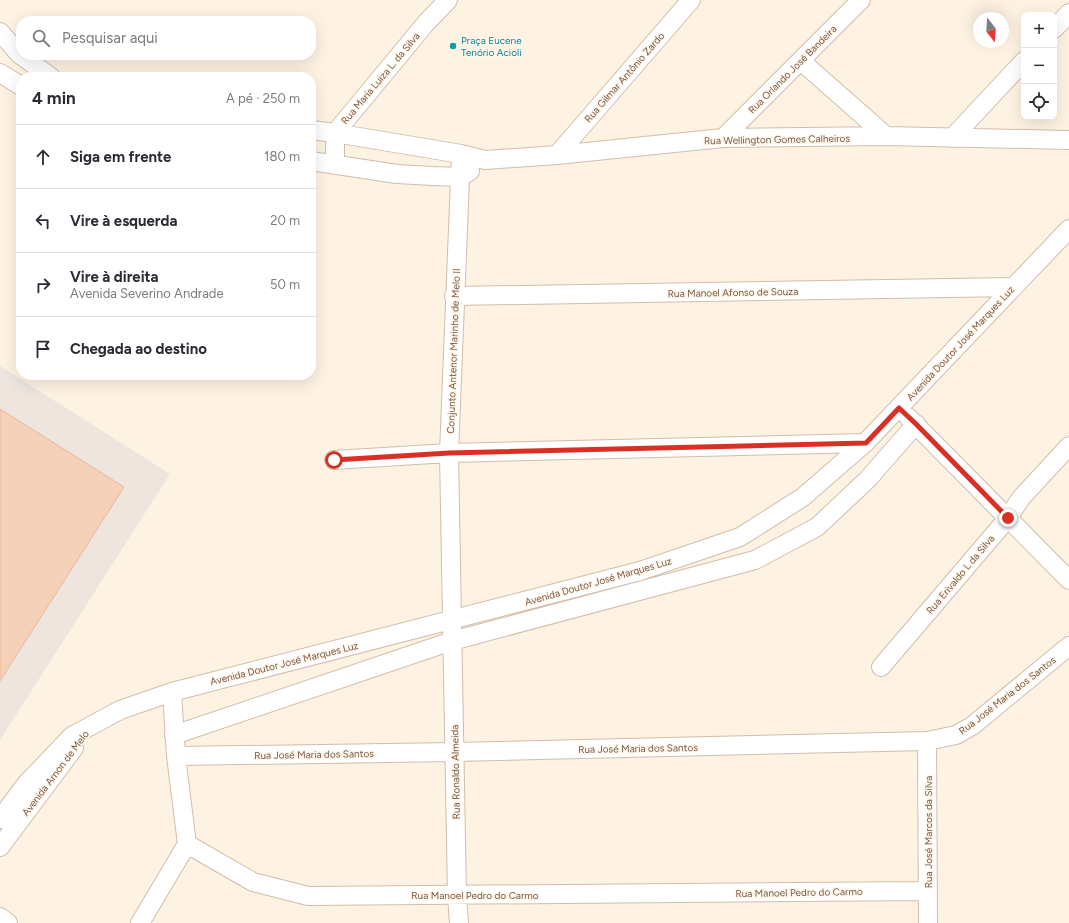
<!DOCTYPE html>
<html lang="pt">
<head>
<meta charset="utf-8">
<style>
  :root { --surface:#fff; --page:#f7f7f7; --text:#2b2b33; --muted:#7c7c81; --line:#e1e1e2 }
  body { margin:0; font-family:Figtree,sans-serif; background:var(--page); color:var(--text) }
  .controls { position:absolute; right:12px; top:12px; display:grid; overflow:hidden; border-radius:8px; box-shadow:0 4px 16px #0002 }
  .controls button { width:36px; height:36px; display:grid; place-items:center; padding:0; border:0; border-bottom:1px solid var(--line); background:var(--surface); color:var(--text); font:20px sans-serif }
  .compass { position:absolute; left:973px; top:12px; width:36px; height:36px; border-radius:50%; background:var(--surface); box-shadow:0 4px 16px #0002; rotate:163deg }
  .stop { position:absolute; width:12px; height:12px; margin:-9px; border:3px solid #d93025; border-radius:50%; background:#fff }
  .stop.end { background:#d93025; border-color:#fff; box-shadow:0 1px 4px #0008 }
  .list { margin:0; padding:0; list-style:none }
  h2 { display:flex; justify-content:space-between; align-items:center; height:52px; margin:0; padding:0 16px; font-size:17px }
  h2 small { font-size:13px; font-weight:400; color:var(--muted) }
  .list li { display:grid; grid-template-columns:26px 1fr auto; gap:12px; align-items:center; box-sizing:border-box; height:64px; padding:0 16px; border-top:1px solid var(--line) }
  .list b { display:block; font-size:15px; white-space:nowrap }
  .list p { margin:0; font-size:13px; white-space:nowrap; color:var(--muted) }
  .list em { font-size:13px; font-style:normal; color:var(--muted) }
  .icon { flex:none; width:22px; height:22px; fill:none; stroke:currentColor; stroke-width:2; stroke-linecap:round; stroke-linejoin:round }
  .map { position:relative; flex:none; width:1069px; height:923px; overflow:hidden }
  .search { position:absolute; background:var(--surface); box-shadow:0 4px 16px #0002; left:16px; top:16px; width:300px; height:44px; display:flex; align-items:center; gap:10px; box-sizing:border-box; padding:0 14px; border-radius:16px; color:var(--muted); font-size:15px }
  .panel { position:absolute; background:var(--surface); box-shadow:0 4px 16px #0002; left:16px; top:72px; width:300px; height:308px; border-radius:16px }
  .map>svg:first-child { display:block }
</style>
</head>
<body>
<div class="map">
<svg width="1069" height="923" viewBox="0 0 1069 923">
  <rect width="100%" height="100%" fill="#fef3e3"/>
  <path fill="#ede5de" d="M0,366L170,474L0,740Z"/>
  <path fill="#f5d1b9" stroke="#e9b798" d="M0,409L124,487L0,681Z"/>
  <g fill="none" stroke-linecap="round" stroke-linejoin="round">
    <defs>
      <path id="minor" d="M1054,29L1069,13
        M0,32L19,54L51,77
        M801,61L886,136
        M0,73L21,86
        M311,130L335,133L461,154L485,160L557,155L723,138L886,136L1069,140
        M723,138L861,0
        M952,138L1024,61
        M557,155L691,0
        M311,161L397,174L432,176L461,177L470,171
        M335,165V133L426,23L448,0
        M454,296L1012,287
        M908,417L1069,580
        M334,460L449,453L865,443
        M881,667L1008,518L1021,498L1069,446
        M172,692L176,756L187,844L253,882L308,896L928,891
        M174,735L452,641L755,560L817,527L868,479L916,424
        M927,741L928,923
        M176,756L454,752L927,741L956,735L972,726L1069,646
        M0,819L26,784L72,736L120,710L172,692L640,571L740,537L803,497L865,443L1069,229
        M0,847L74,748
        M0,917L8,923
        M140,923L187,844
        M459,923L457,896L449,453L461,154"/>
    </defs>
    <use href="#minor" stroke="#d2bdab" stroke-width="20"/>
    <use href="#minor" stroke="#fff" stroke-width="18"/>
  </g>
  <g fill="none" stroke-linecap="round" stroke-linejoin="round">
    <path stroke="#d93025" stroke-width="5" d="M334,460L449,453L866,443L899,408L916,424L1008,518"/>
  </g>
  <circle fill="#0f9aa8" stroke="#fff7eb" stroke-width="1.5" cx="453" cy="46" r="4"/>
  <g text-anchor="middle" stroke-width="3" stroke-linejoin="round" paint-order="stroke">
    <g font-size="10" fill="#0d838f" stroke="#fff7eb" text-anchor="start">
      <text x="461" y="44">Praça Eucene<tspan x="461" dy="12">Tenório Acioli</tspan></text>
    </g>
    <g font-size="10" fill="#785947" stroke="#fff7eb">
      <text transform="translate(792 69) rotate(-45)" y="4">Rua Orlando José Bandeira</text>
      <text transform="translate(624 77) rotate(-49)" y="4">Rua Gilmar Antônio Zardo</text>
      <text transform="translate(380 78) rotate(-50)" y="4">Rua Maria Luiza L. da Silva</text>
      <text transform="translate(777 139) rotate(-1)" y="4">Rua Wellington Gomes Calheiros</text>
      <text transform="translate(733 292) rotate(-1)" y="4">Rua Manoel Afonso de Souza</text>
      <text transform="translate(960 343) rotate(-47)" y="4">Avenida Doutor José Marques Luz</text>
      <text transform="translate(453 351) rotate(-88)" y="4">Conjunto Antenor Marinho de Melo II</text>
      <text transform="translate(960 574) rotate(-50)" y="4">Rua Erivaldo L da Silva</text>
      <text transform="translate(598 581) rotate(-16)" y="4">Avenida Doutor José Marques Luz</text>
      <text transform="translate(284 663) rotate(-14)" y="4">Avenida Doutor José Marques Luz</text>
      <text transform="translate(1007 695) rotate(-38)" y="4">Rua José Maria dos Santos</text>
      <text transform="translate(638 748) rotate(-1)" y="4">Rua José Maria dos Santos</text>
      <text transform="translate(314 754) rotate(-1)" y="4">Rua José Maria dos Santos</text>
      <text transform="translate(455 772) rotate(-91)" y="4">Rua Ronaldo Almeida</text>
      <text transform="translate(55 773) rotate(-53)" y="4">Avenida Arnon de Melo</text>
      <text transform="translate(928 832) rotate(-90)" y="4">Rua José Marcos da Silva</text>
      <text transform="translate(799 892) rotate(-1)" y="4">Rua Manoel Pedro do Carmo</text>
      <text x="475" y="899">Rua Manoel Pedro do Carmo</text>
    </g>
  </g>
</svg>
<div class="controls">
<button>+</button>
<button>−</button>
<button><svg class="icon" aria-label="locate" viewBox="0 0 24 24"><circle cx="12" cy="12" r="6"/><path d="M12 2v4M12 18v4M2 12h4M18 12h4"/></svg></button>
</div>
<svg class="compass" viewBox="-18 -18 36 36"><path d="M0-13l5 13h-10z" fill="#e53935"/><path d="M0 13l5-13h-10z" fill="#7c7c81"/></svg>
<div class="stop" style="left:334px;top:460px"></div>
<div class="stop end" style="left:1008px;top:518px"></div>
<div class="search"><svg class="icon" aria-label="search" viewBox="0 0 24 24"><circle cx="10" cy="10" r="6"/><path d="M15 15l6 6"/></svg>Pesquisar aqui</div>
<section class="panel">
<h2>4 min<small>A pé · 250 m</small></h2>
<ul class="list">
<li><svg class="icon" aria-label="ahead" viewBox="0 0 24 24"><path d="M12 20V5M6 11l6-6 6 6"/></svg><div><b>Siga em frente</b></div><em>180 m</em></li>
<li><svg class="icon" aria-label="left" viewBox="0 0 24 24"><path d="M17 20v-9H6M10 6l-5 5 5 5"/></svg><div><b>Vire à esquerda</b></div><em>20 m</em></li>
<li><svg class="icon" aria-label="right" viewBox="0 0 24 24"><path d="M7 20v-9h11M14 6l5 5-5 5"/></svg><div><b>Vire à direita</b><p>Avenida Severino Andrade</p></div><em>50 m</em></li>
<li><svg class="icon" aria-label="arrive" viewBox="0 0 24 24"><path d="M6 21V4h12l-3 4 3 4H6"/></svg><div><b>Chegada ao destino</b></div></li>
</ul>
</section>
</div>
</body>
</html>
